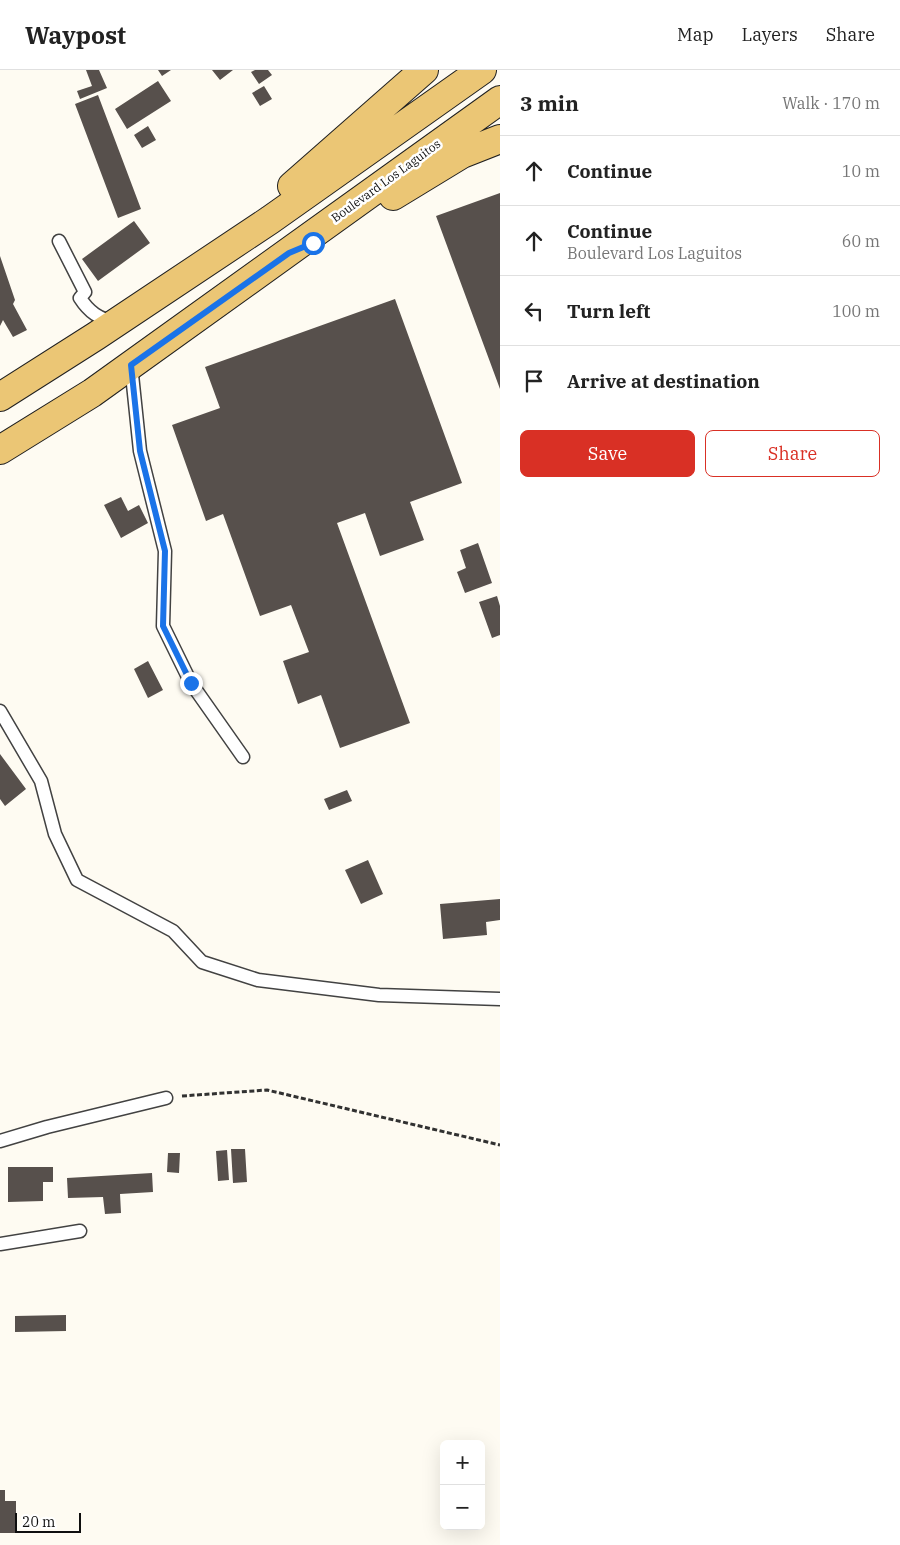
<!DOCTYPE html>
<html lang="en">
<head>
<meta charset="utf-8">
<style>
  :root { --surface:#fff; --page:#f6f6f6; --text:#222; --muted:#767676; --line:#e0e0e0; --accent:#d93025 }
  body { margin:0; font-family:"IBM Plex Serif",serif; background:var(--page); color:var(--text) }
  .controls { position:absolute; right:15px; bottom:15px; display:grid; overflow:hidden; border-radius:8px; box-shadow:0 5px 20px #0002 }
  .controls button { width:45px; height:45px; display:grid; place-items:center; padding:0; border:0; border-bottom:1px solid var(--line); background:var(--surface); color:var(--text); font:25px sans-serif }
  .scale { position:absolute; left:15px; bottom:12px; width:66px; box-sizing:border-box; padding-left:5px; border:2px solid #0f0f0f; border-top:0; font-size:14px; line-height:18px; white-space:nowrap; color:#0f0f0f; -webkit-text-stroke:4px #fff; paint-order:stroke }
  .stop { position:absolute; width:15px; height:15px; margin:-11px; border:4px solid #1a73e8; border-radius:50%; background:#fff }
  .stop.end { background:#1a73e8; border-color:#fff; box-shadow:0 1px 5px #0008 }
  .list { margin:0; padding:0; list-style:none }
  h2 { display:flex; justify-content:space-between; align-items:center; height:65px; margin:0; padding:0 20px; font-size:21px }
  h2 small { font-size:16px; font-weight:400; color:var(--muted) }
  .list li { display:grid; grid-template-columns:32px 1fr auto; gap:15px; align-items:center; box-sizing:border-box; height:70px; padding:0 20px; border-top:1px solid var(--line) }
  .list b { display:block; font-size:19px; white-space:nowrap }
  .list p { margin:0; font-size:16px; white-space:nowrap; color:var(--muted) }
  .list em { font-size:16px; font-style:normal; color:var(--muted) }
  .actions { display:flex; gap:10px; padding:15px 20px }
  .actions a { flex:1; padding:11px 0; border:1px solid var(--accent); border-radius:8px; text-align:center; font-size:18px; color:var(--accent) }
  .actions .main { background:var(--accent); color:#fff }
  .icon { flex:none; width:28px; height:28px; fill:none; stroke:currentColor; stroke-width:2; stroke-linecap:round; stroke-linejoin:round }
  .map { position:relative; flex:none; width:500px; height:1475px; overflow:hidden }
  header { display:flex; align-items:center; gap:30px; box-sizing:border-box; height:70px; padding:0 25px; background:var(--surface); border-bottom:1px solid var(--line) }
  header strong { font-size:24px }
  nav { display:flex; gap:28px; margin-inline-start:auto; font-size:18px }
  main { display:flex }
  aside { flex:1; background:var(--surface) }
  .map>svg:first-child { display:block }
</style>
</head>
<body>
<header>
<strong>Waypost</strong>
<nav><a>Map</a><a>Layers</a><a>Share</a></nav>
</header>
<main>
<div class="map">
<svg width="500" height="1475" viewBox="0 0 500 1475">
  <rect width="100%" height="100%" fill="#fefbf2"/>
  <path fill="#57504c" d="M86,0H99L107,18L80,29L77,21L92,16Z
    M158,0H171L162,6Z
    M212,0H233L220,10Z
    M255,0H268L272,5L259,14L251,2Z
    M158,11L171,31L127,59L115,39Z
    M264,16L272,29L260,36L252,23Z
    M98,25L141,139L118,148L75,34Z
    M148,56L156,70L142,78L134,65Z
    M500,123V319L436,146Z
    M134,151L150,173L98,211L82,189Z
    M0,186L15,230L13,234L27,260L13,267L3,250L0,256Z
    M395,229L462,413L410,432L424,470L380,486L365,443L337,453L410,653L340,678L321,625L298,634L283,591L309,582L291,535L260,546L223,444L206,451L172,355L220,338L205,297Z
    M121,427L128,441L139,435L148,453L121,468L104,435Z
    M478,473L492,513L465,523L457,502L466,498L460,480Z
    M497,526L500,536V565L492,568L479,532Z
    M148,591L163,620L148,628L134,599Z
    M0,684L26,719L5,736L0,729Z
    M347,720L352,731L329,740L324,729Z
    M368,790L383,824L361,834L345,800Z
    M500,829V850L486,852L487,865L443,869L440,834Z
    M231,1079H245L247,1112L233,1113Z
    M227,1080L229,1110L218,1111L216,1081Z
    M168,1083H180L179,1103L167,1102Z
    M8,1097H53V1112H43V1131L8,1132Z
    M152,1103L153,1122L120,1124L121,1143L105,1144L103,1127L68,1128L67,1108Z
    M66,1245V1261L15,1262V1246Z
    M0,1420H5V1431H16V1463H0Z"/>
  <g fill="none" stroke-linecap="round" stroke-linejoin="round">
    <defs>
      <path id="service" d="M59,171L85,222L80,228C89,242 99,249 115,252
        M131,295L140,381L165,481L163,556L191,613L243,687
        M0,641L41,711L55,764L77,810L173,861L202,892L258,910L379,925L500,929
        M0,1071L47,1057L166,1028
        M0,1174L80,1161"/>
      <path id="primary" d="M292,116L424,0
        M393,126L462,84L500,69
        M0,327L96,266L270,150L482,0
        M0,380L92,323L500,30"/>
    </defs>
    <use href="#service" stroke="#424242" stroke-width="15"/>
    <use href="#primary" stroke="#202020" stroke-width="30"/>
    <path stroke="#313131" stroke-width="3" stroke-dasharray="5 2.5" stroke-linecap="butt" d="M182,1026L267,1020L500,1075"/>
    <use href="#service" stroke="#fff" stroke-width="12"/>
    <use href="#primary" stroke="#ebc675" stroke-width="28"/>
  </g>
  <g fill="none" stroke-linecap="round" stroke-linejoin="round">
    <path stroke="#1a73e8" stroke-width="6" d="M191,613L163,556L165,481L140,381L131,295L289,183L313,173"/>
  </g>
  <g text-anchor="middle" stroke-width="5" stroke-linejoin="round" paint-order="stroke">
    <g font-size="12" fill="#0f0f0f" stroke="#fff">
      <text transform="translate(386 111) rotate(-36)" y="4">Boulevard Los Laguitos</text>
    </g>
  </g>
</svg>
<div class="controls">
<button>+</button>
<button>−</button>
</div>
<div class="scale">20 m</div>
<div class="stop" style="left:313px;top:173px"></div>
<div class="stop end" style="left:191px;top:613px"></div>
</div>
<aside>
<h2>3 min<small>Walk · 170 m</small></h2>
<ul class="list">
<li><svg class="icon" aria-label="ahead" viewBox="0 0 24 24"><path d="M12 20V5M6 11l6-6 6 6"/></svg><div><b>Continue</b></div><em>10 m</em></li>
<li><svg class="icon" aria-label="ahead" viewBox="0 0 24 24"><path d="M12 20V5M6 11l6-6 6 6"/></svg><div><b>Continue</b><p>Boulevard Los Laguitos</p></div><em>60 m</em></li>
<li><svg class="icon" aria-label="left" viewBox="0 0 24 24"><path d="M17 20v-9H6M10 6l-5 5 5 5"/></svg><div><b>Turn left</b></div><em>100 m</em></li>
<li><svg class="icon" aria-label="arrive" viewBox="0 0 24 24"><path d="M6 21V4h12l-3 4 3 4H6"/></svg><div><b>Arrive at destination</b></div></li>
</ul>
<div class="actions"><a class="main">Save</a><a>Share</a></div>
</aside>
</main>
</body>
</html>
